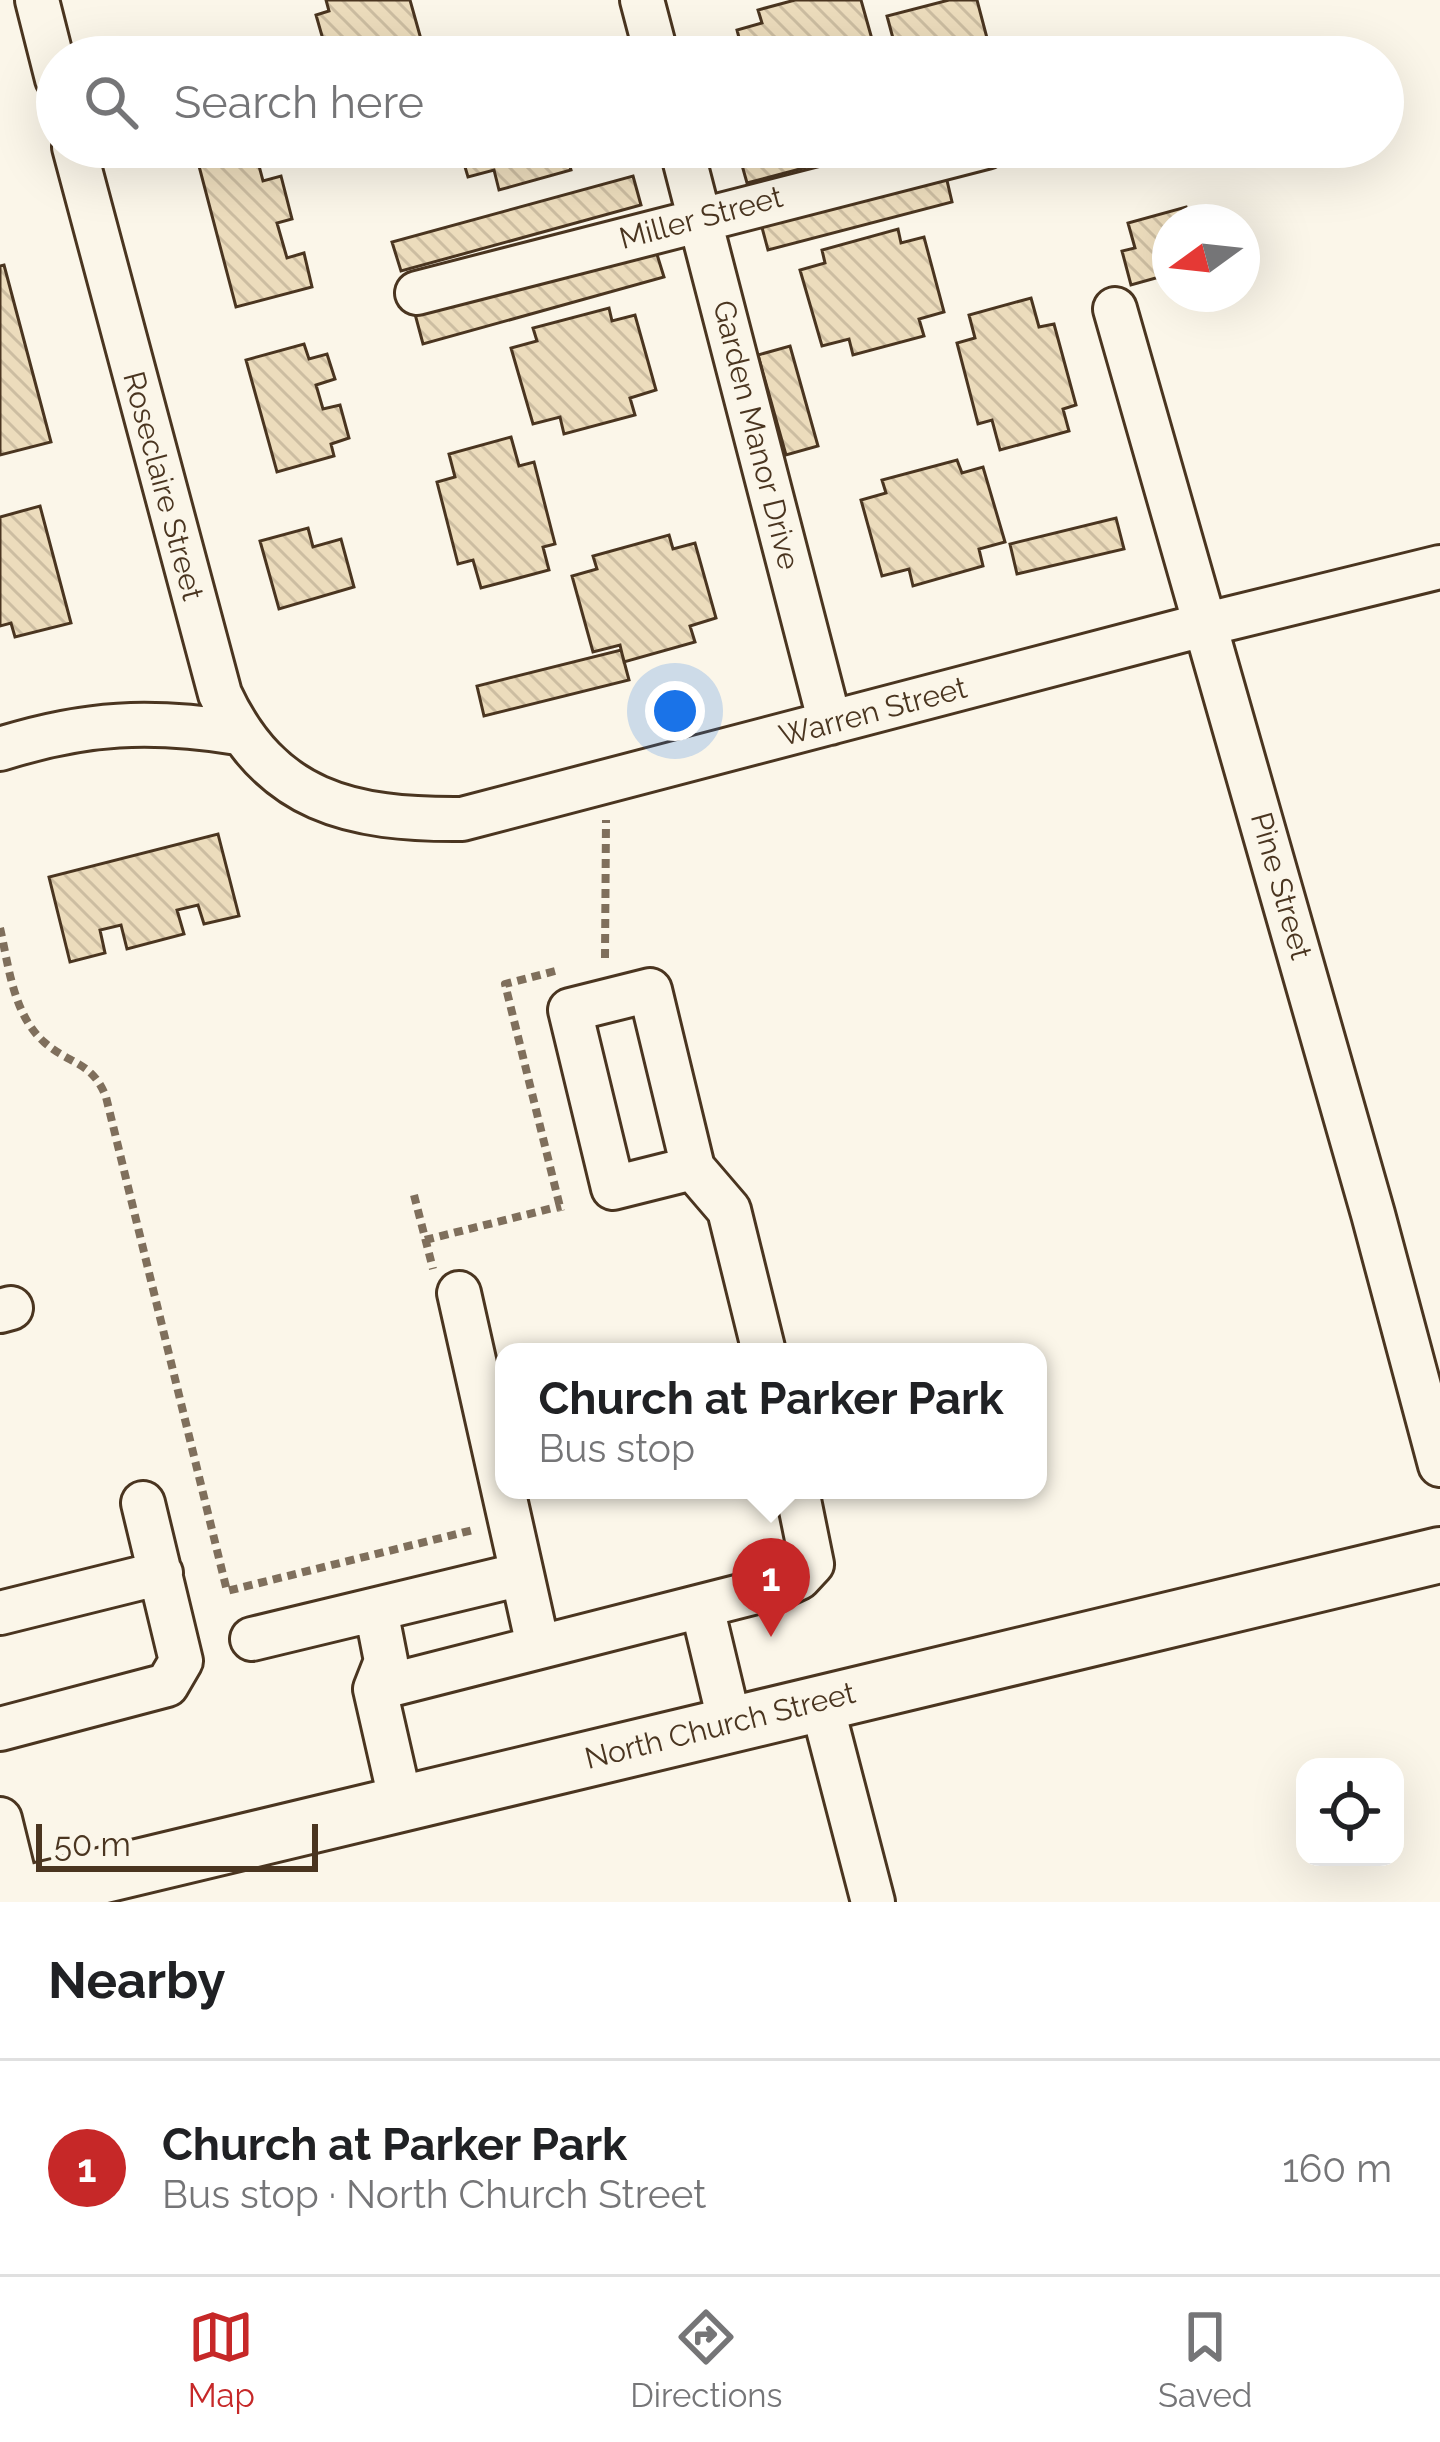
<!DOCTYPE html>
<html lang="en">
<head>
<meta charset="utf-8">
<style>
  :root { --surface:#fff; --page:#f2f2f2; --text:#202124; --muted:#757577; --line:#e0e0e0; --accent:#c62828 }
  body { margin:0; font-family:Raleway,sans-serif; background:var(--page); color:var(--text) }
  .controls { position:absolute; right:36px; bottom:36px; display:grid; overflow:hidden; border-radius:24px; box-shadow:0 12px 48px #0002 }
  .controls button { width:108px; height:108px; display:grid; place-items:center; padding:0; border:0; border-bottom:3px solid var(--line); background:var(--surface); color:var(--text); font:60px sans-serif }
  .compass { position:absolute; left:1152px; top:204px; width:108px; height:108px; border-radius:50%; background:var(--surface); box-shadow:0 12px 48px #0002; rotate:255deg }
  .scale { position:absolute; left:36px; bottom:30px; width:282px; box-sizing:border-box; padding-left:12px; border:6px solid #4a3520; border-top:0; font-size:33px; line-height:42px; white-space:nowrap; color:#4a3520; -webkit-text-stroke:9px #fbf6e9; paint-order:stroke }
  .you { position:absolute; left:675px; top:711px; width:42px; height:42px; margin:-30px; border:9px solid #fff; border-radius:50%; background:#1a73e8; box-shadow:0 0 0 18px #1a73e833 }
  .badge { display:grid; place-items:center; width:78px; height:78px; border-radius:50%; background:var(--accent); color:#fff; font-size:39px; font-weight:700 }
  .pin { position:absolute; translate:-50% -99px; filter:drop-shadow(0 3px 6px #0008) }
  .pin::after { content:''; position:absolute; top:63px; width:42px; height:36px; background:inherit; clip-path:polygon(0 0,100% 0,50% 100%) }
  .popup { position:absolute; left:495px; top:1343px; width:552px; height:156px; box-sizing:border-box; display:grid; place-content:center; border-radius:24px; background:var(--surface); filter:drop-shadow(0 3px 9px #0005); font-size:39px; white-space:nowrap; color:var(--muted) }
  .popup b { font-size:45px; color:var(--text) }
  .popup::after { content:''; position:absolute; left:50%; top:100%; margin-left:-24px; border:24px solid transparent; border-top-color:var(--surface) }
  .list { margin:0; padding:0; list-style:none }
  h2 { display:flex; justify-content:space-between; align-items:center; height:156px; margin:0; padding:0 48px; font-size:51px }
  h2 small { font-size:39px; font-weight:400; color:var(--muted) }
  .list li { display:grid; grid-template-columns:78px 1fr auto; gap:36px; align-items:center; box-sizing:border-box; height:216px; padding:0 48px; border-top:3px solid var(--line) }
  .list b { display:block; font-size:45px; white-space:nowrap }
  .list p { margin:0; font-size:39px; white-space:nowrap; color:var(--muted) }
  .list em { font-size:39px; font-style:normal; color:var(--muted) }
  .icon { flex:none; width:66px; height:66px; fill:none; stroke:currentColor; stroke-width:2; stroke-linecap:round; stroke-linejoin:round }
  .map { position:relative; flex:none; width:1440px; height:1902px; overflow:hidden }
  .search { position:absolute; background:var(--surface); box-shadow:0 12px 48px #0002; left:36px; right:36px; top:36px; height:132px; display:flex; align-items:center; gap:30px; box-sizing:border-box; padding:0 42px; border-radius:66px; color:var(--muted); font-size:45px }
  .sheet { height:372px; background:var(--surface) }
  nav { display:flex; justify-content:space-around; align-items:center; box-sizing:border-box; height:168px; border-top:3px solid var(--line); background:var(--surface); font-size:33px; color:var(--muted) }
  nav a { display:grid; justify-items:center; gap:6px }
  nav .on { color:var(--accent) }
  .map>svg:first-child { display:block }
</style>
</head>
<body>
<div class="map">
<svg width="1440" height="1902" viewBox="0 0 1440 1902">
  <defs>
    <pattern id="building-back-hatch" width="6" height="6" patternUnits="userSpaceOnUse" patternTransform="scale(3)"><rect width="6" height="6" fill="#ecdcbc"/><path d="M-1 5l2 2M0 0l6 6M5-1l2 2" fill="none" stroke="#ccbda1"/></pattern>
  </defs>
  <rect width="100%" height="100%" fill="#fbf6e9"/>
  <path fill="url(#building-back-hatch)" stroke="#4a3520" stroke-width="3" d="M326,0H410L426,57H328L316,15L329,11Z
    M795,0H861L877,57H744L737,30L762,23L758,10Z
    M949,0H977L992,57H898L887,16Z
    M194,147H254L263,181L281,176L292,219L277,223L287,258L304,253L312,287L236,307Z
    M459,147H585L566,152L571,170L499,190L494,170L468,177Z
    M753,147H883L747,183L738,151Z
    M945,172L952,202L768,250L760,220Z
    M633,176L641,205L401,271L392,242Z
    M1186,207L1190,222H1170V274L1131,285L1122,251L1135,248L1128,223Z
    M898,229L901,243L924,237L944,312L919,319L924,336L853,355L849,339L822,346L800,270L825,263L822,250Z
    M655,248L664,277L423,344L415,314Z
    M4,265L51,442L0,455V266Z
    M1031,298L1039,327L1054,324L1076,405L1063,409L1069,431L1000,450L992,420L978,424L957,343L975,338L969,315Z
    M609,308L612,321L635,315L656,390L630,398L635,415L564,434L560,417L533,424L511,348L537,341L533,328Z
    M304,344L309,359L327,354L335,379L316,385L323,409L340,405L349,438L331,444L334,456L277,472L246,360Z
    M790,346L818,446L786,455L758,355Z
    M511,437L519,466L534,462L555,544L543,547L549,570L481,588L473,560L458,564L437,482L455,477L449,454Z
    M957,460L962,473L983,467L1005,542L979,549L983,566L913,586L909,569L882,576L861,500L886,493L882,480Z
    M40,506L71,623L15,637L11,623L0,626V517Z
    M1116,518L1124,549L1017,574L1010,544Z
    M308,528L313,547L341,539L354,587L279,609L260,541Z
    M669,535L673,549L695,543L716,618L690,626L695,642L624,662L620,645L593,652L572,576L597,569L593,556Z
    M621,650L629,680L484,716L477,686Z
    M218,834L239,916L204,924L198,905L177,910L184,934L127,949L121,925L100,930L105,953L70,962L49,877Z"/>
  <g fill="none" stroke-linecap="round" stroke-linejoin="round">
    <defs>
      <path id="minor" d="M37,0L57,79
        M642,0L657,57
        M74,147L220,694C270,802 351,820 462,819L1207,624L1440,567
        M681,147L830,723
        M417,293L986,147
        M1115,309L1373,1214L1440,1465
        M0,749C85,722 151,719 238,733
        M650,990L693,1168L613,1188L570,1010Z
        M693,1168L729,1210L764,1352
        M0,1311L11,1308
        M522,1574L538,1646
        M702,1607L730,1724
        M376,1610L386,1661L375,1689L401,1803
        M0,1613L161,1573
        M252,1639L522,1574L459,1293
        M375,1689L784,1585L799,1578L812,1564L797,1490
        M821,1702L873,1902
        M0,1729L167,1685L181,1661L143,1503
        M0,1819L19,1896"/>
      <path id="major" d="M0,1900L1440,1555"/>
    </defs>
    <use href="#minor" stroke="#4a3520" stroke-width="48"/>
    <use href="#major" stroke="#4a3520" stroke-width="60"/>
    <path stroke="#7f6f5c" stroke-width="8" stroke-dasharray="9 6" stroke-linecap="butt" d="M0,928C9,967 13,1014 44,1042C70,1065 92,1061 106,1097L227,1591L473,1530
      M605,958L606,820
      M555,971L505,984L561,1211
      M414,1195L433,1269
      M425,1240L561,1206"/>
    <use href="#minor" stroke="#fbf6e9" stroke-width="42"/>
    <use href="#major" stroke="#fbf6e9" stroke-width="54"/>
  </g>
  <g text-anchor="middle" stroke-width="9" stroke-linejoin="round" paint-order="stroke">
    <g font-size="30" fill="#4a3520" stroke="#fbf6e9">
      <text transform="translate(701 218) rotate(-15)" y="10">Miller Street</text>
      <text transform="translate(756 435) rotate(76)" y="10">Garden Manor Drive</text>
      <text transform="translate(163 486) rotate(75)" y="10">Roseclaire Street</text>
      <text transform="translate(873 712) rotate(-15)" y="10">Warren Street</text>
      <text transform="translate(1281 886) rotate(74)" y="10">Pine Street</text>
      <text transform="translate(720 1726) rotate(-14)" y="10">North Church Street</text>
    </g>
  </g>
</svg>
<div class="controls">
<button><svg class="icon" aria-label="locate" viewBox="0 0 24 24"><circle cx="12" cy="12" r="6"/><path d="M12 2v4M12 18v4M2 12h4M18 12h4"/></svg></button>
</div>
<svg class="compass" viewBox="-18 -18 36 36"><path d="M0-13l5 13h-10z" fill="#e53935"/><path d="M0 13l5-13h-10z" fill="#757577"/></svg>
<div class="scale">50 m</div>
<div class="you"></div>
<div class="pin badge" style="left:771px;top:1637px">1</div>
<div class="popup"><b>Church at Parker Park</b>Bus stop</div>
<div class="search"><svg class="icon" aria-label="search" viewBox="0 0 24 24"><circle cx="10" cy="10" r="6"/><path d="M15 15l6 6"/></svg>Search here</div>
</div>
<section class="sheet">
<h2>Nearby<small></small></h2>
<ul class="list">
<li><span class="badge">1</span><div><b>Church at Parker Park</b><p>Bus stop · North Church Street</p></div><em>160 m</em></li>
</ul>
</section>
<nav>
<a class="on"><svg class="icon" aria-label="map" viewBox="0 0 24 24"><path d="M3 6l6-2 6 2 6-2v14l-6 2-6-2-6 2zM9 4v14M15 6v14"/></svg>Map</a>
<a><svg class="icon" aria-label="directions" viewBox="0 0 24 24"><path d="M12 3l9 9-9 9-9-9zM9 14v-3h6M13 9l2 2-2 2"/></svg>Directions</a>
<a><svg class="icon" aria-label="saved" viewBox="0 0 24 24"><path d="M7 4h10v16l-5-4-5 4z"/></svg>Saved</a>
</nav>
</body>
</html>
